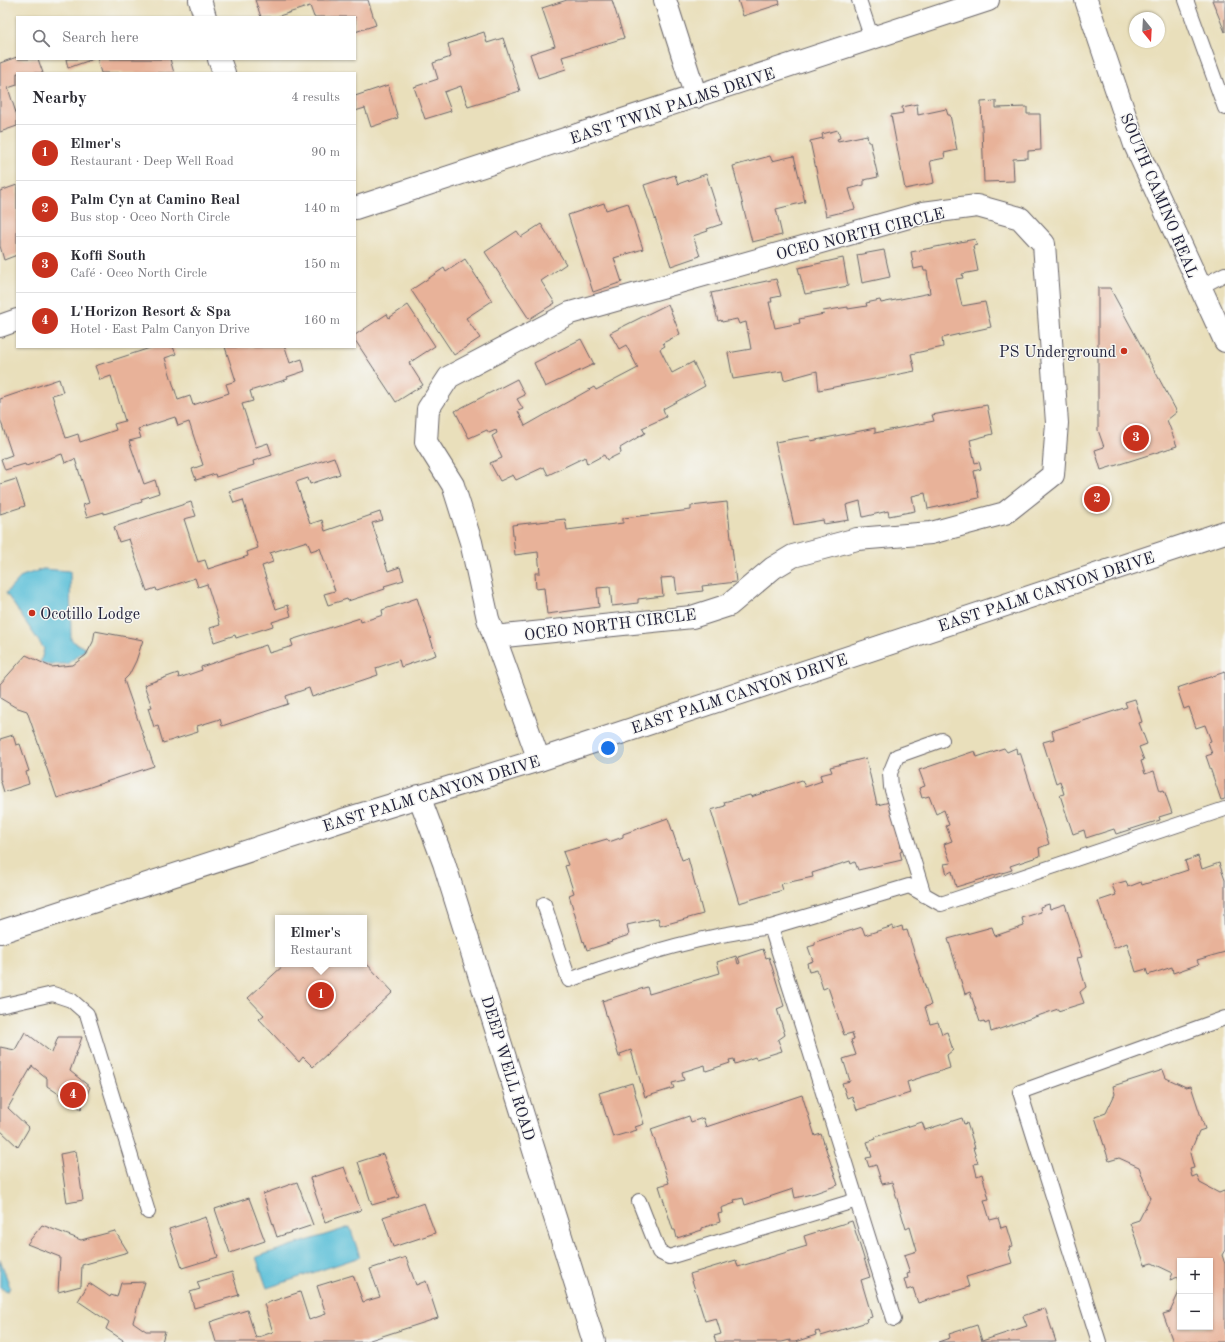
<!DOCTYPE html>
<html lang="en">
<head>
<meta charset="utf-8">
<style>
  :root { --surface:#fff; --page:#f2f2f3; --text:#2b2b33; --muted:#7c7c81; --line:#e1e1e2; --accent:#c8321e }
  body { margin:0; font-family:"Old Standard TT",serif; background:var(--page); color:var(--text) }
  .controls { position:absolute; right:12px; bottom:12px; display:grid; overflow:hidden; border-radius:0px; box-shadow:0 1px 3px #0004 }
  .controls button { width:36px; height:36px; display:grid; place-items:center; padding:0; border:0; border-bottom:1px solid var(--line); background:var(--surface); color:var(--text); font:20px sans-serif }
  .compass { position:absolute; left:1129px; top:12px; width:36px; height:36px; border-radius:50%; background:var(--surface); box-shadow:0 1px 3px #0004; rotate:162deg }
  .you { position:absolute; left:608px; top:748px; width:14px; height:14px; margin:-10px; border:3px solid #fff; border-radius:50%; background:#1a73e8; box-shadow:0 0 0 6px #1a73e833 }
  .badge { display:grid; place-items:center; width:26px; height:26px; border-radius:50%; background:var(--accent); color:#fff; font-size:13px; font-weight:700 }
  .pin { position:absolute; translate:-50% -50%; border:2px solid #fff; box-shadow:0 1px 4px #0006 }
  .popup { position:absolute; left:275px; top:915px; width:92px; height:52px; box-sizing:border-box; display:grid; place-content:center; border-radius:0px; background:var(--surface); filter:drop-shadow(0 1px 3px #0005); font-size:13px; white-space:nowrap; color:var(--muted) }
  .popup b { font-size:15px; color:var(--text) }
  .popup::after { content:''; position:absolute; left:50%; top:100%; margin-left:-8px; border:8px solid transparent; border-top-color:var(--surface) }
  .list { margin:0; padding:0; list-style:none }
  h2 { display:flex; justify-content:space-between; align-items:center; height:52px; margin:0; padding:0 16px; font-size:17px }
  h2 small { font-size:13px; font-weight:400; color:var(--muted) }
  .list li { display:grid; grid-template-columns:26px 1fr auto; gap:12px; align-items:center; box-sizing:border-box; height:56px; padding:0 16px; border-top:1px solid var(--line) }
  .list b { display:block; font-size:15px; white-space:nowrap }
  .list p { margin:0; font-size:13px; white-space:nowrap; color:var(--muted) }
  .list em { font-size:13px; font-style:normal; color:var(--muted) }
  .icon { flex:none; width:22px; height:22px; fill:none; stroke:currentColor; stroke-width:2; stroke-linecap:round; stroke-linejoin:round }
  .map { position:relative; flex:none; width:1225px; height:1342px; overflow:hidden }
  .search { position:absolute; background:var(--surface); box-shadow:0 1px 3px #0004; left:16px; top:16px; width:340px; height:44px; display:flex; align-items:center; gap:10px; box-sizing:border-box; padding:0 14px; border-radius:0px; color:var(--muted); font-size:15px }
  .panel { position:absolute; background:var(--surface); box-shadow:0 1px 3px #0004; left:16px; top:72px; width:340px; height:276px; border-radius:0px }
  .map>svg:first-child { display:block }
</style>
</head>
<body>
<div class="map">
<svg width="1225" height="1342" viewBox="0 0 1225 1342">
  <rect width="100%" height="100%" fill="#f6f6f2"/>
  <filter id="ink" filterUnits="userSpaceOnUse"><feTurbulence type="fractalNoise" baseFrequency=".025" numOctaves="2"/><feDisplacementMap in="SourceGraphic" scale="8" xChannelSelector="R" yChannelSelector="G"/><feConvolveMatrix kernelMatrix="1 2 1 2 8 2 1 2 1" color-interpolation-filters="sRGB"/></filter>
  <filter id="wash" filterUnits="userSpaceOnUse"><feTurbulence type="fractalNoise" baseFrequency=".012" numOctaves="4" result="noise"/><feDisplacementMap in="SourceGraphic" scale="16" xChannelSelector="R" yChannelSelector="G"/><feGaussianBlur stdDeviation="0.9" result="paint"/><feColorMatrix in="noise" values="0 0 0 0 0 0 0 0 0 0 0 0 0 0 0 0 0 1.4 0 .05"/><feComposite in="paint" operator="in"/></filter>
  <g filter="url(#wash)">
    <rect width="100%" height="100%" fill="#e9dfbb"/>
    <path fill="#5abfd8" stroke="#3e708a" d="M43,569L70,571L71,640L86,649L67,664H40L44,649L6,593L22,576Z
      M350,1227L360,1257L267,1288L256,1257Z
      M0,1259L10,1287L8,1291L0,1288Z"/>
    <g id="blocks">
      <path fill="#e8b299" d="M255,0H368L376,25L355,32V17H314L310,6L276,17H261Z
        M567,0H612L624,38L562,57L566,69L538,78L530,54L555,46L542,8Z
        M738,0H779L780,4L743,16Z
        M1212,0H1225V32Z
        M484,32L487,43L503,38L520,91L468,107L461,86L444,92L451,111L425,119L414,87L438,79L433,63L451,57L448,44Z
        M17,57V59H38L43,73H17V85L8,88L17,116V126L0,132V63Z
        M66,59H93L68,68Z
        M97,59H170L174,73H101Z
        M388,85L398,118L371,127L365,108L355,111V96Z
        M996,101V108L1027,107V114H1040L1041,150L1028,151V158L1013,159L1014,181L984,182L981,102Z
        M917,104L918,115L946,109L948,115H950L957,150L944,153L945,158L930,161L934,183L905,189L891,115L903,113L902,107Z
        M838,130L840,138L837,139L838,141L867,135L868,142H870L878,177L864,180V185L849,189L855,209L826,216L810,141L823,138L822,134Z
        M770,156L772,161L794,156L805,202L776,209L782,235L752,242L733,166Z
        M706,174L722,224L707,229L708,231L693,236L700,256L671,266L644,185L675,175L678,184Z
        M17,185V255L4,260L0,246V191Z
        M604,203L606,210L628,203L643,249L614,258L622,282L593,292L568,215Z
        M541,224L566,264L541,281L555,303L529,319L485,252L517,231L521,237Z
        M975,239L977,245L973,246L978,271L962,274L963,278L956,279L962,306L985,302L991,327L942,338L943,347L911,354L915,371L819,390L817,371L784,380L782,371L733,379L728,353L751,349L746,322L739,324L737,319L722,322L721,320L718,321L711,293L776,279L781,296L771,298L772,302H769L775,328L800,323L799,319L824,314L823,311L848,307V309L867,306L866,303L880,300L881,303L930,293L927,271H924L923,267L914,269L911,252Z
        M884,250L890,277L862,283L857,255Z
        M843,258L848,286L805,294L798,268Z
        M465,259L492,301L466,318L480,338L454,355L411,290L444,268L446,272Z
        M1098,288H1110L1177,412L1167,420L1177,446L1101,470L1095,450L1104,447L1098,430Z
        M668,304L680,334L663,343L665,346L660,349L672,373L693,362L705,386L663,409L666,417L642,428L645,433L620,448L621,453L607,460L604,455L587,464L585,457L548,475L544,467L516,480L513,475L500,481L490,463L502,458L492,436L497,433L496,430L489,433L487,430L469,438L455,411L517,379L525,395L517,399L523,409L518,411L525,426L594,387L596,390L638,368L626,345L619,349L610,333Z
        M408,305L435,346L409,363L423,385L396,402L355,340V335L387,314L389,318Z
        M581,339L594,364L545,387L534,363Z
        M153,347H173L176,354L165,358L178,400L190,396L193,405L229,393L226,384L236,381L225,347H285L290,363L302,359L305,371L287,377L288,379L250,391L253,401L242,404L256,447L268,443L272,455L253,461L254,465L216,477L215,474L196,480L192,469L203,465L189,422L178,426L175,417L138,429L141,438L129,441L144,484L155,480L159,493L141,499L142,502L104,514V512L87,517L83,505L89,503L75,459L65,463L62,454L26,466L25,464L5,470L1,459L12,455L0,419V399L59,379L63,392L52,395L66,438L78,434L80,442L116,430L114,424L125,421L111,376L100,380L95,366Z
        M987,405L993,434L970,440L975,463L979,462L981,469L974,471L979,498L928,509L925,493L912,496L915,511L889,516L888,511L863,517L860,501L846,505L849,520L824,524L823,520L794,525L775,442L810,436L811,441L875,428V433L934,421L932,415Z
        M334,457L340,474L310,484L308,478L296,482L310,524L322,520L325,531L380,512L383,520L372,523L388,571L400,567L404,580L384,586L385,589L348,601L347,599L328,605L324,594L335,591L320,548L311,551L307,541L270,553L273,562L262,566L276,609L288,605L291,616L272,622L273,626L236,638L235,635L214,642L210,628L220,625L207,584L198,587L195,578L157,591L156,588L147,591L129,539L119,542L114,527L191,502L196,516L184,519L198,562L205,560L208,569L248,556L247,552L258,548L243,500L234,503L229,491Z
        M16,479L25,506L0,514V484Z
        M1101,495L1104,502L1094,505L1092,498Z
        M727,502L736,582L702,586L703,591L677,594L675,577L661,578L663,596L638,599V603L612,606L610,587L597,588L599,607L547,614L544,588L536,589L535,573H540L538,552L515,555L512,525L565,519L567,530L623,523V518L691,510V506Z
        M417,598L436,655L401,667L399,660L376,668L378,675L312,697L309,688L286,696L288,704L222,726L220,719L197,726L198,732L163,743L158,726L154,727L148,708L152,707L144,685L178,673L179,678L202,670L201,667L266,645L269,653L293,646L291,640L360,618L361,622L383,615L382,610Z
        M95,631L143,640L136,661L129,675L124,680L154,766L57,798L27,711L15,707L0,698V684L26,655L51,667L73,665L86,655L93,642Z
        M1225,672V799L1221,800L1206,756L1212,754L1208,742L1211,741L1205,725L1196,728L1189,707L1184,709L1177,688Z
        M1135,699L1142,722L1139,723L1147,744L1139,747L1144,760L1141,761L1145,774L1154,771L1160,791L1164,790L1172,813L1159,817L1160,820L1116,834L1114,829L1086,838L1084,830L1073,834L1060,795L1064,794L1060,781L1056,783L1043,742L1054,739L1052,731L1127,707L1125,702Z
        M13,735L16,745L20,744L29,771L26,772L29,784L4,792L0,779V739Z
        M1004,748L1007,752L1016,748L1017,754L1020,752L1049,844L1039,848L1040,856L1010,866L1012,870L956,887L952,871L947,874L944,864L951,863L944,844L952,841L946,826L949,825L944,810L936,814L929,796L922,798L919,788L925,786L919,770L975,751L977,757Z
        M866,758L877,805L890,802L902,851L900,852L902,860L858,870L855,862L851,864L850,861L812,873L813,877L781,884L783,890L739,903L711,810L725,806L724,802L750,795L751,797L802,780L805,787L822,781L820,775L832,772L830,767Z
        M668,818L682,860L688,858L703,914L660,926L658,918L627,925L629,935L611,941L612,942L587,950L584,941L583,942L569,895L574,893L565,866L568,865L563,852L607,839L609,842L623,837V834Z
        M1198,856L1202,869L1219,863L1225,880V912L1224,913L1225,952L1197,960L1199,964L1173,973L1172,967L1148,975L1146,969L1136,972L1127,943L1114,948L1098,901L1116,895L1112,885L1126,881L1128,887L1141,882L1142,885L1188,870L1185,861Z
        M1049,904L1050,909L1065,904L1082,957L1077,958L1086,987L1080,992L1084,1003L1058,1011V1009L991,1032L989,1022L985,1024L984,1021L980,1022L970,992L965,994L948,939L992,927L995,936L1024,926L1022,918L1041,912L1040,907Z
        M893,926V929L902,926L903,931L907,930L931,1005L925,1007L930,1024L938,1022L942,1034L947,1032L953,1050L947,1055L950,1068L907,1082L910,1093L857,1110L852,1096L847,1098L842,1083L850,1081L843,1059L856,1055L851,1040L854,1039L852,1033L844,1035L828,987L823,989L817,970L809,972L807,963L813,961L808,947L815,945V942L862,927L865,935Z
        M763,949L766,958L769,957L784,1006L777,1009L785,1035L778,1040L782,1051L756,1059L755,1057L735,1064L734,1059L729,1060L730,1063L706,1071L705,1065L682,1072L684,1080L672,1083L674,1088L645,1097L631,1050L620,1054L621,1057H619L602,1001L647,987L649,994L720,973L717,962L736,956L738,964L740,963L738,957Z
        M364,961L393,992L313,1067L303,1057L299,1062L259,1019L264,1015L248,998L285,964H364Z
        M25,1032L52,1053L58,1037H82L70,1071L90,1087L81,1109L47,1086V1078L32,1066L8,1108L29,1128L18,1147L0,1130V1047L15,1050Z
        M1163,1070L1166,1078L1186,1087L1191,1086L1205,1129L1199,1131L1190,1153L1194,1168L1190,1169L1192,1177L1197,1175L1200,1183L1219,1193L1224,1191L1225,1194V1250L1222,1255L1225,1264V1342H1173L1163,1314L1170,1312L1180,1290V1327H1210V1261H1180V1282L1178,1277L1170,1280L1173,1273L1152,1263L1145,1265L1130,1223L1139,1220L1150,1198L1139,1167L1119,1158L1109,1161L1095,1117L1106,1113L1115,1094L1113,1086Z
        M632,1083L644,1124L635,1127L637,1130L613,1137L599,1093Z
        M802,1095L815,1136L821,1134L838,1185L815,1193L795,1198L793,1189L745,1205L743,1198L734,1200L735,1203L721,1208L722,1213L718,1214L720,1222L702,1228V1230L677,1238L675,1230H673L659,1186L669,1183L651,1129L689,1116L691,1122L703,1118L706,1127Z
        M962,1118L964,1124L967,1123L975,1148H973L978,1163L974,1164L977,1176L982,1174L989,1199L984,1200L990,1220L998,1218L1001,1228L1007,1226L1013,1246L1009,1247L1010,1249L1008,1250L1012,1263L966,1277L969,1287L918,1303L913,1288L907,1290L904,1279L908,1278L907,1274L910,1273L904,1255L917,1251L910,1227L906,1229L892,1182L882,1184L876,1165L869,1167L866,1158L872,1157L867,1142L876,1139L875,1137L922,1122L925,1130Z
        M76,1151L83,1200L67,1203L60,1154Z
        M383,1154L399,1197L372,1205L358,1162Z
        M344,1167L361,1210L325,1222L310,1178Z
        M297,1182L313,1225L277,1237L263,1194Z
        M249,1198L265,1241L230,1253L215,1209Z
        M424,1203L435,1233L393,1247L383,1217Z
        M206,1217L218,1257L182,1268L169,1229Z
        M852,1221L870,1277L861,1280L872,1317L866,1319L867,1322L821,1336L819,1331L815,1332L816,1335L795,1342H790V1340L782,1342H716L714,1336L721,1334L716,1318L705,1321L690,1274L736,1260L738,1267L807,1246L804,1236Z
        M42,1225L81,1240L115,1231L128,1252L82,1265L81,1286L58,1292L60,1257L27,1244Z
        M406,1257L416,1285L426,1281L438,1318L364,1342H216L210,1322L247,1310L256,1338L273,1332L264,1304L300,1292L309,1320L326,1314L317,1286L353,1275L363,1302L380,1297L370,1269Z
        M232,1272L239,1295L194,1308L190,1292L200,1289L197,1282Z
        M145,1282L133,1322L146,1331H165L162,1342H122L123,1340L106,1329L109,1322L78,1301L89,1283L110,1297L111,1295L117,1297L121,1283Z
        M1045,1308L1056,1342H938L950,1338L949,1334L977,1325L982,1341L1027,1326L1023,1316Z"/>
    </g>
  </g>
  <g filter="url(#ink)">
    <use href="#blocks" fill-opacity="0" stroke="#686468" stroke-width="1"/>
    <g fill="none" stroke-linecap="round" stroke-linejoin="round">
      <defs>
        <path id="service" d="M859,0L872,39
          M1186,0L1225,108
          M1200,287L1225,274
          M924,895L891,787L890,773L897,756L942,740
          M544,904L569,980C631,957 705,935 771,927
          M0,1006L53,994L71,1000L87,1014L148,1212
          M639,1201L659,1252L669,1257L857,1200
          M894,1319L771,927L909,886L941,904L1225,809
          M1099,1342L1020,1092L1225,1018"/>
        <path id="minor" d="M200,0L205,17
          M665,0L696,97
          M219,59L224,73
          M355,208L988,0
          M0,326L17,320
          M494,637L692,617L729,605L773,568L793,556L857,539L931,533L1005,513L1053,475L1057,423L1044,244L1020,218L977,206L923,213L570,313L449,377L428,409L426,442L453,485L471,542L488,619L539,760
          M419,796L444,863L594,1342"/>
        <path id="tertiary" d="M1086,0L1135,145L1225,341"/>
        <path id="primary" d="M0,932L343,820L539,760L1225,532"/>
      </defs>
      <use href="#service" stroke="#686468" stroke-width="16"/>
      <use href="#minor" stroke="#686468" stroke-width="24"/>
      <use href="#tertiary" stroke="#686468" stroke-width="24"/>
      <use href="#primary" stroke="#686468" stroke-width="24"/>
      <use href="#service" stroke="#fff" stroke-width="14"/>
      <use href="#minor" stroke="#fff" stroke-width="22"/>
      <use href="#tertiary" stroke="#fff" stroke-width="22"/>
      <use href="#primary" stroke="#fff" stroke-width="22"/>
    </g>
  </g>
  <g fill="#c8321e" stroke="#f6f6f2" stroke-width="1.5">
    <circle cx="1124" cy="351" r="4"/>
    <circle cx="32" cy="613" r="4"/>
  </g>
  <g text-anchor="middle" stroke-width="3" stroke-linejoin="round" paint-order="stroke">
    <g font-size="16" fill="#22223b" stroke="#f6f6f2">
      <text transform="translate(672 105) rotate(-18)" y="6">EAST TWIN PALMS DRIVE</text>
      <text transform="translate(1160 195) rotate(67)" y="6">SOUTH CAMINO REAL</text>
      <text transform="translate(860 233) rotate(-14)" y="6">OCEO NORTH CIRCLE</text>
      <text transform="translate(1046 591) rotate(-18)" y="6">EAST PALM CANYON DRIVE</text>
      <text transform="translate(610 624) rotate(-7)" y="6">OCEO NORTH CIRCLE</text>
      <text transform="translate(739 693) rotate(-18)" y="6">EAST PALM CANYON DRIVE</text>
      <text transform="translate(431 793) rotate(-17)" y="6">EAST PALM CANYON DRIVE</text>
      <text transform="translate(509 1068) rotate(73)" y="6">DEEP WELL ROAD</text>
    </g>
    <g font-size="16" fill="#22223b" stroke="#f6f6f2" text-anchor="end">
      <text x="1116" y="357">PS Underground</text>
      <text x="40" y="619" text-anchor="start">Ocotillo Lodge</text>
    </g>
  </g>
</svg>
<div class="controls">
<button>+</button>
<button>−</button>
</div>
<svg class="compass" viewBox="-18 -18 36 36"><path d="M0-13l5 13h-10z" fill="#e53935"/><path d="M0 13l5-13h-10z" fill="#7c7c81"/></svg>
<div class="you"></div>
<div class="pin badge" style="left:321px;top:995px">1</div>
<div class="popup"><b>Elmer's</b>Restaurant</div>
<div class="pin badge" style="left:1097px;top:499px">2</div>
<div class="pin badge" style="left:1136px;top:438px">3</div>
<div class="pin badge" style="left:73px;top:1095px">4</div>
<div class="search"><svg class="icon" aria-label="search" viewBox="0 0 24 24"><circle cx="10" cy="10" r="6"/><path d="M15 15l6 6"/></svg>Search here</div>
<section class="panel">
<h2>Nearby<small>4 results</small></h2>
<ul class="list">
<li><span class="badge">1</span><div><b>Elmer's</b><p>Restaurant · Deep Well Road</p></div><em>90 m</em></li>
<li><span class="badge">2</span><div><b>Palm Cyn at Camino Real</b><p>Bus stop · Oceo North Circle</p></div><em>140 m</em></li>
<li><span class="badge">3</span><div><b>Koffi South</b><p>Café · Oceo North Circle</p></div><em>150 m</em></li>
<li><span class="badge">4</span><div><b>L'Horizon Resort &amp; Spa</b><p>Hotel · East Palm Canyon Drive</p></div><em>160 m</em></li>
</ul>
</section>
</div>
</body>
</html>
